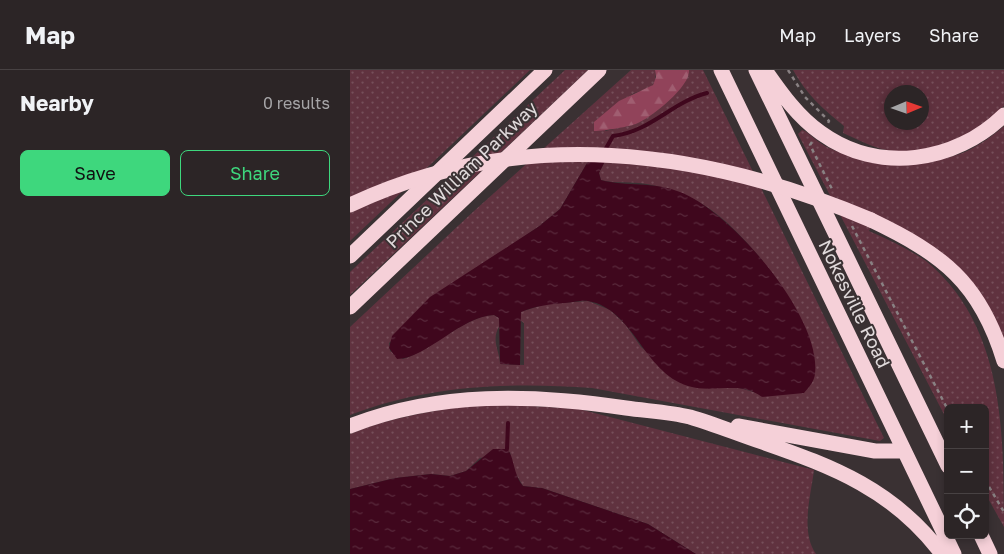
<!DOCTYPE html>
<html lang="en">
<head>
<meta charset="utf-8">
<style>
  :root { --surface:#2c2526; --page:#383132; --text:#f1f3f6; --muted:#a6a5a7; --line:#484243; --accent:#3ed77d }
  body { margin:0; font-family:"Golos Text",sans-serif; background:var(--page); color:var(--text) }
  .controls { position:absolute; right:15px; bottom:15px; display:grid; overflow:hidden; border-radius:8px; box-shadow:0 2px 8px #0003 }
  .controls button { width:45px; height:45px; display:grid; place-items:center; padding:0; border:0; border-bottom:1px solid var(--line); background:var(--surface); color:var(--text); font:25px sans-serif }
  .compass { position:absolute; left:534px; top:15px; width:45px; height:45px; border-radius:50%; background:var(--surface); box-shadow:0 2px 8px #0003; rotate:88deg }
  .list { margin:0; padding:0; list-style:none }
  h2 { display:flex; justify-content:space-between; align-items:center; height:65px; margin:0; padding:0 20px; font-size:21px }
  h2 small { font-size:16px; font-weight:400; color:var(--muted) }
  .actions { display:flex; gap:10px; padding:15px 20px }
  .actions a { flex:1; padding:11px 0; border:1px solid var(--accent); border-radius:8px; text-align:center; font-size:18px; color:var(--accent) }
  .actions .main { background:var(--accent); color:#111 }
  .icon { flex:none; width:28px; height:28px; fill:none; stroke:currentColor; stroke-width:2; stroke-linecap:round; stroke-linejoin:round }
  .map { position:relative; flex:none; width:654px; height:484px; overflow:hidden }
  header { display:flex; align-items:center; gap:30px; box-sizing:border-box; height:70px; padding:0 25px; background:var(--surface); border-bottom:1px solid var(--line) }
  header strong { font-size:24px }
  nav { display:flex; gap:28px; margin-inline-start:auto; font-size:18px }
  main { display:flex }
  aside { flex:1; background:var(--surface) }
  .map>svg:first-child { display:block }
</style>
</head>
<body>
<header>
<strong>Map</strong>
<nav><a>Map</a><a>Layers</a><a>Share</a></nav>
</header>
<main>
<aside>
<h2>Nearby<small>0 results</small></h2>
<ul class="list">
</ul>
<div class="actions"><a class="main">Save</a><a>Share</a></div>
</aside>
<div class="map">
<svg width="654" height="484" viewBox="0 0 654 484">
  <defs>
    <pattern id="grass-dots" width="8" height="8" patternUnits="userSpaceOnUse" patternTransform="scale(1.25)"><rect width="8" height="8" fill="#60323f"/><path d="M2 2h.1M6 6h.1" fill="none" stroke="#764f5a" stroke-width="1.8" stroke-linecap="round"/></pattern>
    <pattern id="forest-firs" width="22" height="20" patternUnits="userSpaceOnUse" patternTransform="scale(1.25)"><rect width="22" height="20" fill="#91435a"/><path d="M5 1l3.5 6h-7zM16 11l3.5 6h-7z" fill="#a05e71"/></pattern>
    <pattern id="water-ripples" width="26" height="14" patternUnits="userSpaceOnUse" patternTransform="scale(1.25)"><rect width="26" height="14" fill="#3f071d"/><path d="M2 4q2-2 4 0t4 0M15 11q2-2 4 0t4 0" fill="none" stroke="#5a2b3d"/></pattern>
  </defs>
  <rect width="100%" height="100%" fill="#3a3133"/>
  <path fill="url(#grass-dots)" fill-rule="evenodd" d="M0,0H180L0,171Z
    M215,0H238L0,225V202Z
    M281,0H305C308,22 294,17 281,25C274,29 261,53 255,61L286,54L299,46L339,4V0H353L534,368L530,371L242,318C160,312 77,315 0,345V257L124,141ZM261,79L249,103L251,110C267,114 282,111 297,114C352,124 378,150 413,191L407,323L386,317L338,316L291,277L275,254L260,240L238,231L196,234L170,242V250L174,253V295L150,294C150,281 140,270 150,255L149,248L144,245C114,246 81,281 53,289L40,281L39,273L143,188L188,157L210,139L237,93Z
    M443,0H654V36C624,66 572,91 528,78C516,74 505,68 493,63L494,56C473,39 456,24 443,0ZM542,22H572V52H542Z
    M654,56V273L639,240L526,147L519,161C539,170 559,179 576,191C654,255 654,361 654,457L635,423V338H598V352L448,64L452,60L455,61C462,66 469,73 477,77C496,87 516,88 537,90C588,93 613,91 654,56Z
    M134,333L229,339L464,400C461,425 450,461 466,484H346L298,454L192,418L173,416L163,399L160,382L130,388L116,401L100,406L81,404L45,408L0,419V364C43,346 88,340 134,333Z"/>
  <path fill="url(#forest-firs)" d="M305,0H339C341,16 301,48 286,54C277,57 255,61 244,61V52L269,31L303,15L306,7Z"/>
  <path fill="url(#water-ripples)" d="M262,78L249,103L251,110C277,117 303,111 330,122C381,141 472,247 465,304C464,312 459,317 454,323L412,327C390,310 363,324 338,316C293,302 284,239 238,231C231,230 222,233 215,233C200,234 185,236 171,242L170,295L150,294L149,248L144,245C111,246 76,289 47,289L39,278L42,266L80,227L188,157L210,139L237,93Z
    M143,379H157C164,385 163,404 173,416L192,418L298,454L346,484H0V419L45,408L81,404L100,406L116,401Z"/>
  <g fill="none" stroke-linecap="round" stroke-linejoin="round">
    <path stroke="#3f071d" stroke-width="4" d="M255,80L263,66C300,62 322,32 357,23
      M157,379L158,353"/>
    <path stroke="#898183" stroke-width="2.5" stroke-dasharray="4 4" stroke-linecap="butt" d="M438,0L455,27L479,51L478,53
      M462,72L460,75L483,121
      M502,156L598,340
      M635,410L654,442"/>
    <path stroke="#f5d0d8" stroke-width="15" d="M371,0L604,484
      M406,0L598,396
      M415,0C431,23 448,47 471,63C528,104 605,93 654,45
      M521,150C592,184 630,212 654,291
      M0,186L195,0
      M0,237L249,0
      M0,356C89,321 183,324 276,338C297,341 320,342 340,347C364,354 388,364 412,372C484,397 544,420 592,484
      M388,356L525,381H554
      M631,465L640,484"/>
    <path stroke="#f5d0d8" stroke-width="15" d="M0,135C170,55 353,78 521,150"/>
  </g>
  <g text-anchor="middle" stroke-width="4" stroke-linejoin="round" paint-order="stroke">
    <g font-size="18" fill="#e0dadb" stroke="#3a3133">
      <text transform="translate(112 105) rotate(-44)" y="6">Prince William Parkway</text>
      <text transform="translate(504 234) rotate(64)" y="6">Nokesville Road</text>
    </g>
  </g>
</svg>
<div class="controls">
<button>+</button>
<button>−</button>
<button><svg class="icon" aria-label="locate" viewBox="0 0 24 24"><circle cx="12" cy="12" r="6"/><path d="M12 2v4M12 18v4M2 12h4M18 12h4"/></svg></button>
</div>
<svg class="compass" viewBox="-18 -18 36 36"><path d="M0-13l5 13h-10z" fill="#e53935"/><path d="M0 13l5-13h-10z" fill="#a6a5a7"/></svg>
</div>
</main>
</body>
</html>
